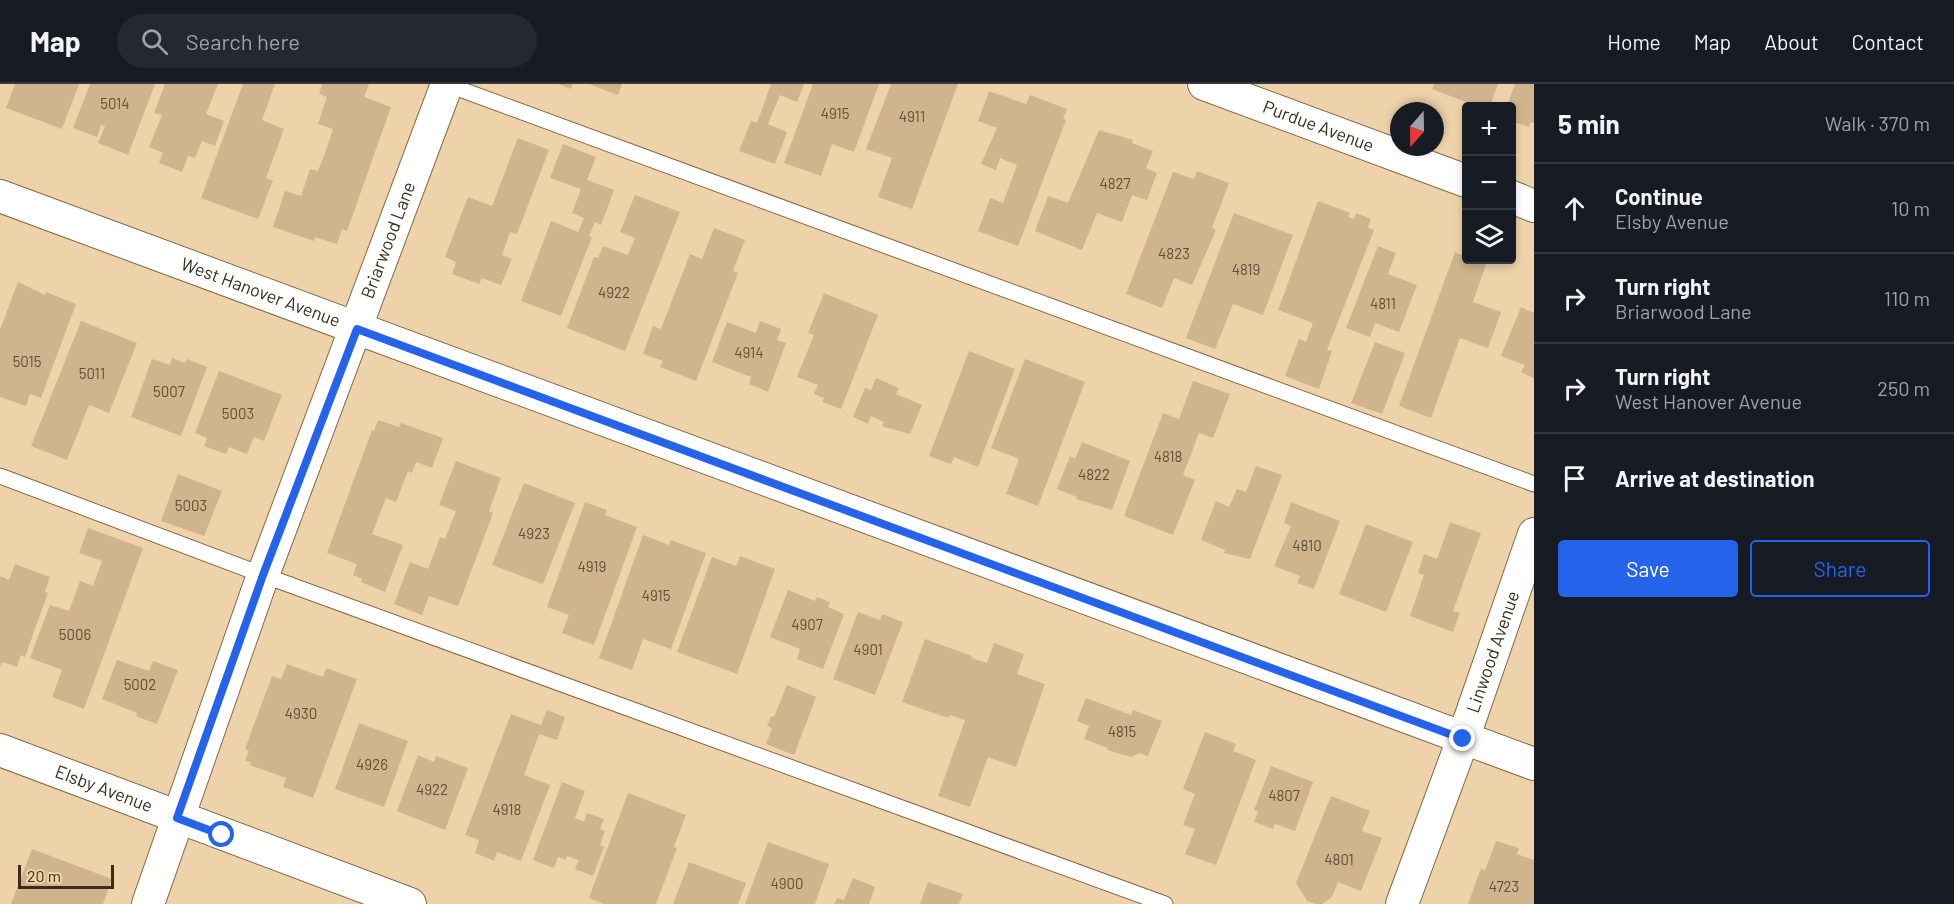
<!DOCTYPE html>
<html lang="en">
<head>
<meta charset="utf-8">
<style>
  :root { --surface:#171b24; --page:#242831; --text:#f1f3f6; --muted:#9ea1a6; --line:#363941; --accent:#2563eb }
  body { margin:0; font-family:Barlow,sans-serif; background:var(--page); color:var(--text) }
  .controls { position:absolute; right:18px; top:18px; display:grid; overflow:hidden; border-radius:6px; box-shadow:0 3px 9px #0003 }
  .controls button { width:54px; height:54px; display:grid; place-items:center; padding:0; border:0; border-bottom:2px solid var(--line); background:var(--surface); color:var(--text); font:30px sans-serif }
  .compass { position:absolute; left:1390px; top:18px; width:54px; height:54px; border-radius:50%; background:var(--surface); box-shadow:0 3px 9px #0003; rotate:200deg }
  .scale { position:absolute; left:18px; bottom:15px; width:96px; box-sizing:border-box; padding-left:6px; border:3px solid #392e1e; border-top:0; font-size:16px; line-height:21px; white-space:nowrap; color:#392e1e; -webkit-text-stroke:4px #eed3aa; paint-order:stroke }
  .stop { position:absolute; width:18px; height:18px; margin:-14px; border:4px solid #2563eb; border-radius:50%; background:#fff }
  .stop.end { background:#2563eb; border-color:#fff; box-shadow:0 2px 6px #0008 }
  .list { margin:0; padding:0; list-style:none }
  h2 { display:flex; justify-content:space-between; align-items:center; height:78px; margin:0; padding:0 24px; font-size:26px }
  h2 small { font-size:20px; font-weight:400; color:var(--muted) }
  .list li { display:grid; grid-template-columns:39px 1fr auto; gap:18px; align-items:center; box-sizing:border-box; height:90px; padding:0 24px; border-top:2px solid var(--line) }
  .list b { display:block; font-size:22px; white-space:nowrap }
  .list p { margin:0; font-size:20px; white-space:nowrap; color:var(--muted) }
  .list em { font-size:20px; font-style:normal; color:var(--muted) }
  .actions { display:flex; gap:12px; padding:18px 24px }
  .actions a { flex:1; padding:14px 0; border:2px solid var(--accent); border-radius:6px; text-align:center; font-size:21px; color:var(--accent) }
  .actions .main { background:var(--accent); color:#fff }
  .icon { flex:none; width:33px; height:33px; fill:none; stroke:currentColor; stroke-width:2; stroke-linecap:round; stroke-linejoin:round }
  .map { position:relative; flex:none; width:1534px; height:820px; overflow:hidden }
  header { display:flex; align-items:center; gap:36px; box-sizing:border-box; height:84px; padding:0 30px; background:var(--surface); border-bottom:2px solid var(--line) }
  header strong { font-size:28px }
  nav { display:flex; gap:33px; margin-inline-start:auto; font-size:21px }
  .search { width:420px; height:54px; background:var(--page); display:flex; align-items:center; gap:15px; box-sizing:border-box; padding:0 21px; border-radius:33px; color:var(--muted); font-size:22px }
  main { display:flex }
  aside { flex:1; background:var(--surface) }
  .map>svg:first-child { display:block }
</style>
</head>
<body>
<header>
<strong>Map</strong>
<div class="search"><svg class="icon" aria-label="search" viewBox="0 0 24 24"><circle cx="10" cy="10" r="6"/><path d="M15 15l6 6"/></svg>Search here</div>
<nav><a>Home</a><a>Map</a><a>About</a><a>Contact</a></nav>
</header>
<main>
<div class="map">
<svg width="1534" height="820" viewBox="0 0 1534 820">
  <rect width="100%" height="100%" fill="#eed3aa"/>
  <path fill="#cfb48d" d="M15,0H79L62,45L6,24Z
    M90,0H155L128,71L98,59L105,42L101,41L97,53L73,44Z
    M165,0H218L206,30L224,37L215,62L202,57L195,74L188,72L182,88L159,79L163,69L149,63L162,31L154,29Z
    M243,0H275L262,36L284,45L266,94L273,96L258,135L201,114Z
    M322,0H369L364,13L391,23L347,147L342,145L337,160L315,153L314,157L273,143L285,107L301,112L310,85L318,87L325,69L333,45L318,40L327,13L319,10Z
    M558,0H573L571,5Z
    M589,0H622L618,11Z
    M771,0H804L797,18L780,11L768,40L787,48L775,80L739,67L751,37L757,39Z
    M813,0H879L854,68L832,60L821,92L784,79Z
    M891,0H958L912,125L878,113L892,74L866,65Z
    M1434,0H1498L1490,22H1476L1432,5Z
    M1515,0H1534V39L1531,38L1529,43L1512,37L1514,32L1512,31V22H1507Z
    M989,7L1026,20L1030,11L1067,25L1063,34L1066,36L1018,162L978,147L990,114L1003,119L1017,81L1000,74L996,86L981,80L997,44L978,37Z
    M1099,46L1133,56L1132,59L1153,67L1146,84L1157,89L1147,116L1132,111L1122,138L1097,129L1082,166L1035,147L1048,112L1068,119Z
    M518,54L549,66L517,150L510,148L502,171L512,175L501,201L482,194L479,200L452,190L456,178L445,173L468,113L492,122Z
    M563,60L596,73L587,96L614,106L601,141L595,138L589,152L592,153L561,232L521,217L551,137L578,148L584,134L572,129L581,105L550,94Z
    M1197,87L1229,99L1212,144L1216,146L1192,201L1174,194L1162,224L1126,210L1173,88L1194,95Z
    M635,111L680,128L625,267L567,244L594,173L598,174L603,162L628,171L635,154L620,148Z
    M1318,117L1350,129L1348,133L1354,135L1356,129L1371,135L1368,144L1374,146L1327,266L1332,267L1319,305L1285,292L1299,255L1306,258L1313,239L1278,226Z
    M1234,129L1293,151L1263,231L1233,220L1215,265L1186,254Z
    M714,144L745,156L733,187L738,189L696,297L660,283L663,277L643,270L653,242L661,245L690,170L702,175Z
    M1378,162L1396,169L1388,190L1417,201L1399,248L1375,239L1370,253L1346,244Z
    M1455,168L1466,173V176H1474L1486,180L1473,218L1501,228L1488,264L1460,254L1431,334L1399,322Z
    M18,198L45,211L46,208L76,220L41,314L30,310L26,322L0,313V246Z
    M824,209L878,231L841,325L822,318L824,314L814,310L818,301L797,293L814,251L808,249Z
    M1521,223L1534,229V294L1521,288L1525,281L1501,272Z
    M81,237L137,259L109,329L89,321L67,376L31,362Z
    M760,237L781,245L777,256L786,259L768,308L749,300L751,293L712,278L727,238L756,249Z
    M1375,258L1405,269L1382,330L1351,319Z
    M969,267L1015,285L978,383L954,373L951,380L929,372Z
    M172,274L185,279L187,275L207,283L181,352L131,333L152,275L170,281Z
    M1025,275L1085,298L1038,422L1006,410L1019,375L991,364Z
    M219,287L282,311L264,357L254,353L247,370L229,363L226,370L204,362L207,354L195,349Z
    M876,294L899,304L896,310L922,321L910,350L882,342L884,338L871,332L868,340L853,333L865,304L871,306Z
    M1193,297L1230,310L1213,354L1199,349L1183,391L1195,396L1173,451L1124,432L1163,329L1179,335Z
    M378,336L399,343L401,339L443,354L432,384L416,378L412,389L408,387L396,418L386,414L372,450L403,461L385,508L361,498L362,495L353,491L357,480L327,469L372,346L374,347Z
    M1082,358L1130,377L1112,426L1076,415L1077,413L1057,405L1070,372L1075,375Z
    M456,377L501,394L489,427L493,429L458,522L429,512L422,531L394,520L410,478L428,485L440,453L445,455L456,427L439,421Z
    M1256,382L1282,391L1250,475L1224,469L1225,466L1201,456L1216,417L1229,423L1237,405L1246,408Z
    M178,390L222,407L204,452L161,437Z
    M524,399L575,419L543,500L492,481Z
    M585,418L607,426L605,431L637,443L594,561L562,549L569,531L547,523Z
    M1291,418L1340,437L1314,505L1297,499L1300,492L1274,482L1291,442L1284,439Z
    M1450,438L1481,449L1453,527L1460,529L1453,548L1410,532L1424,491L1418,489L1424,470L1437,475Z
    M1366,440L1413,458L1386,528L1339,510Z
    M88,444L143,464L84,625L52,613L62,586L30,574L50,521L69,527L80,497L93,502L102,477L79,469Z
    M643,451L669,461L671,456L706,469L671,565L643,555L632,586L599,574Z
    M740,472L775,485L737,590L677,568L712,473L736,482Z
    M15,480L50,493L45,508L48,509L25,573L21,571L17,583L2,578L0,583V494L1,492L9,496Z
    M788,506L815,517L817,513L830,518L828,523L844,530L823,585L797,575L800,565L770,553Z
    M858,528L880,536L882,530L903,538L875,611L833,595Z
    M925,555L972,572L971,574L987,579L994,559L1024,570L1017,590L1045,600L1016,683L988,673L970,723L938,712L965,636L950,631L948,634L902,618Z
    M117,576L149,587L153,577L178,586L157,640L136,632L137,629L102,615Z
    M287,580L323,593L326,584L357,595L313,714L283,703L286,694L250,681L251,678L245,677L249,667L245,665L272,592L281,595Z
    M787,601L816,613L794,671L766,660L772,644L767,642L771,632L774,633Z
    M1086,614L1131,631L1133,626L1162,637L1148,672L1139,669L1131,673L1107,666L1108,664L1084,655L1089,642L1077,637Z
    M547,626L565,633L557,656L539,650L524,691L550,701L521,777L497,768L494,777L475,769L479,756L465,751L511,630L541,641Z
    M359,639L408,657L384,723L335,705Z
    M1205,648L1236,660L1233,667L1256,676L1216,781L1185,770L1195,745L1183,741L1195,710L1183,705Z
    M418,671L434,678L436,672L468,684L445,746L397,727Z
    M1271,682L1313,698L1295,747L1275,740L1273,745L1254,738L1258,727L1254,726Z
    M562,698L585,707L575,734L584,738L587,729L604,735L600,745L605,747L600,761L604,763L593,792L575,785L579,776L567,772L566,776L558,773L554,784L533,776Z
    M628,709L686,731L674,763L677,764L656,820H604L589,814Z
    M1331,712L1370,727L1362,747L1382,754L1361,807L1338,798L1332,813L1322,820H1316L1307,817L1296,799Z
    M1496,757L1519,764L1517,770L1534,776V820H1468L1481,784L1485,786Z
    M768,758L829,780L815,820H745Z
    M32,765L112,795L103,820H11Z
    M689,778L746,799L738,820H673Z
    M853,794L875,803L869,820H834L837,814L844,816Z
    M928,798L963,810L959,820H920Z"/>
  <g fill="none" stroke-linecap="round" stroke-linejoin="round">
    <defs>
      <path id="service" d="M446,0L1534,400
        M0,392L263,491L1165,820"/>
      <g id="minor">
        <path id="s1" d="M1204,0L1466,97"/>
        <path id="s2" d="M0,112L1534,680"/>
        <path d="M1512,113L1534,122"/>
        <path id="s3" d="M0,666L410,820"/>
        <path id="s4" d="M148,820L263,491L447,0"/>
        <path id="s5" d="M1402,820L1463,655L1534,450"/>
      </g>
    </defs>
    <use href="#service" stroke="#826a44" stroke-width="17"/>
    <use href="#minor" stroke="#826a44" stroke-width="34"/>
    <use href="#service" stroke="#fff" stroke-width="15"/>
    <use href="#minor" stroke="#fff" stroke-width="32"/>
  </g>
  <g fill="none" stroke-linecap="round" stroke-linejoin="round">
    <path stroke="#2563eb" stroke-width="8" d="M222,751L177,734L263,491L357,245L1463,655"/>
  </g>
  <g text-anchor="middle" stroke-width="4.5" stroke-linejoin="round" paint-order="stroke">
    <g font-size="15" fill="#5e503a">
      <text x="115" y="25">5014</text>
      <text x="835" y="35">4915</text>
      <text x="912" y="38">4911</text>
      <text x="1115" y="105">4827</text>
      <text x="1174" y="175">4823</text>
      <text x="1246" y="191">4819</text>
      <text x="614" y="214">4922</text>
      <text x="1383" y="225">4811</text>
      <text x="749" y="274">4914</text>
      <text x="27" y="283">5015</text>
      <text x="92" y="295">5011</text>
      <text x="169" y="313">5007</text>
      <text x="238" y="335">5003</text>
      <text x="1168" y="378">4818</text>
      <text x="1094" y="396">4822</text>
      <text x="191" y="427">5003</text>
      <text x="534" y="455">4923</text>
      <text x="1307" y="467">4810</text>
      <text x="592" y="488">4919</text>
      <text x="656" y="517">4915</text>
      <text x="807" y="546">4907</text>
      <text x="75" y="556">5006</text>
      <text x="868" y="571">4901</text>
      <text x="140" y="606">5002</text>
      <text x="301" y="635">4930</text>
      <text x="1122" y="653">4815</text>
      <text x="372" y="686">4926</text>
      <text x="432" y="711">4922</text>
      <text x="1284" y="717">4807</text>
      <text x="507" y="731">4918</text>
      <text x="1339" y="781">4801</text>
      <text x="787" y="805">4900</text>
      <text x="1504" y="808">4723</text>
    </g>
    <g font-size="18" fill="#392e1e" stroke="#eed3aa">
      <text dy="6" stroke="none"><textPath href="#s1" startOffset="122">Purdue Avenue</textPath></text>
      <text dy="6" stroke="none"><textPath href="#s4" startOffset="706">Briarwood Lane</textPath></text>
      <text dy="6" stroke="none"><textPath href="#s2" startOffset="278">West Hanover Avenue</textPath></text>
      <text dy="6" stroke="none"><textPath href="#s5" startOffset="268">Linwood Avenue</textPath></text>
      <text dy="6" stroke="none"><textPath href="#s3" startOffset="111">Elsby Avenue</textPath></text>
    </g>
  </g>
</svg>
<div class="controls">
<button>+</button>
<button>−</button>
<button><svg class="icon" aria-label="layers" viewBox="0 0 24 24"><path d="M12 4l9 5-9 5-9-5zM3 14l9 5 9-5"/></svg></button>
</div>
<svg class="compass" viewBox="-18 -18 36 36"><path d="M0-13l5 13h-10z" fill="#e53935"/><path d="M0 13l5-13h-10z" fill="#9ea1a6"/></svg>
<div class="scale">20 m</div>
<div class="stop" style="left:222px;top:751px"></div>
<div class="stop end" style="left:1463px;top:655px"></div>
</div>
<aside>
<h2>5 min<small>Walk · 370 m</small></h2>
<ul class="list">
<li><svg class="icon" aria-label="ahead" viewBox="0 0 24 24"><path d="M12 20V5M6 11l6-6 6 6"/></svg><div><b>Continue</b><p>Elsby Avenue</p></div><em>10 m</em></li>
<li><svg class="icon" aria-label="right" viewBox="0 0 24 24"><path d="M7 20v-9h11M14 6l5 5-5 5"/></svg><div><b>Turn right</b><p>Briarwood Lane</p></div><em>110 m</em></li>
<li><svg class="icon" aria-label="right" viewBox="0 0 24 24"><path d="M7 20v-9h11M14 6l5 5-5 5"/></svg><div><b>Turn right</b><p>West Hanover Avenue</p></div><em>250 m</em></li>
<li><svg class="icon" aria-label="arrive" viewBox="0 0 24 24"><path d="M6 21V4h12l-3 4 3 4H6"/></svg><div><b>Arrive at destination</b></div></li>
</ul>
<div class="actions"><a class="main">Save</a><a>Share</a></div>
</aside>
</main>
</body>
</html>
